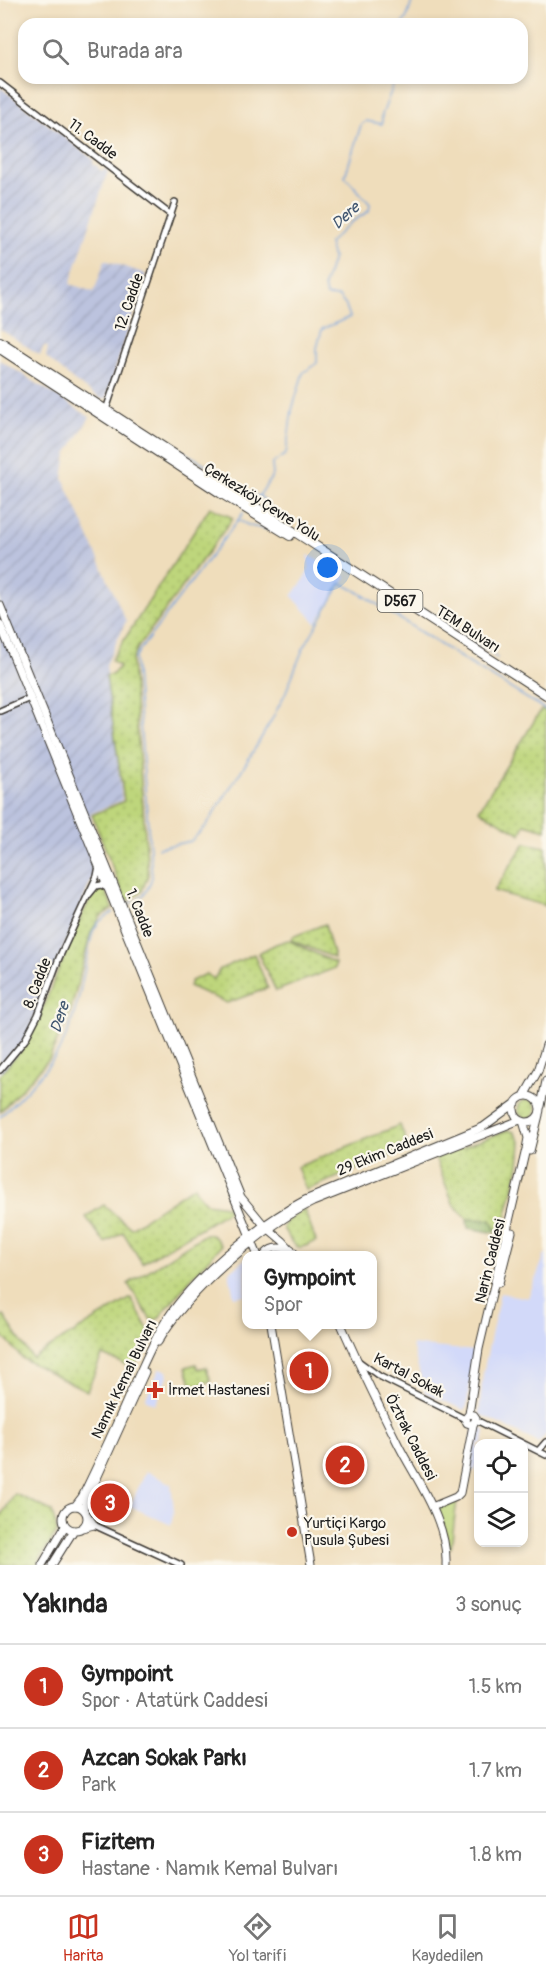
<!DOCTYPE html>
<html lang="tr">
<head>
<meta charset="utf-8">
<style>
  :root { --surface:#fff; --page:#f6f6f6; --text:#222; --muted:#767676; --line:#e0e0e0; --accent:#c8321e }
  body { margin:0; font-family:Pangolin,sans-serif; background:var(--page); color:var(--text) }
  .controls { position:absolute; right:18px; bottom:18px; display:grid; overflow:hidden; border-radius:12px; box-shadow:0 3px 9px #0003 }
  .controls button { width:54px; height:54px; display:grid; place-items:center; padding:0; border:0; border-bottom:2px solid var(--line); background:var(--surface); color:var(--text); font:30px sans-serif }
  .you { position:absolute; left:328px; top:568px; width:21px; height:21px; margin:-15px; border:4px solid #fff; border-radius:50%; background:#1a73e8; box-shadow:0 0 0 9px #1a73e833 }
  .badge { display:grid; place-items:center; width:39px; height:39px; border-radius:50%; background:var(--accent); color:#fff; font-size:20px; font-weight:700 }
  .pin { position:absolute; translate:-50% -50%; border:3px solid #fff; box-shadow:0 2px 6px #0006 }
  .popup { position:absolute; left:242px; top:1251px; width:135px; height:78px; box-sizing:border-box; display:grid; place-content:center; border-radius:12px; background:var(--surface); filter:drop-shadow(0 2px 4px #0005); font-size:20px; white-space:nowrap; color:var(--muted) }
  .popup b { font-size:22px; color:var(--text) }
  .popup::after { content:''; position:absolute; left:50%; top:100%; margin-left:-12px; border:12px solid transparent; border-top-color:var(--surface) }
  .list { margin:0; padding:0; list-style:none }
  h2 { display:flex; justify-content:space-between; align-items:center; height:78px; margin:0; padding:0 24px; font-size:26px }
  h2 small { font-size:20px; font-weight:400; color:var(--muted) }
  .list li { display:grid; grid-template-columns:39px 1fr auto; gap:18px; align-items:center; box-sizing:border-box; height:84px; padding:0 24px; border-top:2px solid var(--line) }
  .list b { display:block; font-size:22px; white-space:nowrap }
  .list p { margin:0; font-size:20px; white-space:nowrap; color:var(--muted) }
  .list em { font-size:20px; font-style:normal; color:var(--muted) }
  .icon { flex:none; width:33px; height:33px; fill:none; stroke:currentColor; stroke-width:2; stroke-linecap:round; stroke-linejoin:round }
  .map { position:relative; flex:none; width:546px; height:1565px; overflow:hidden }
  .search { position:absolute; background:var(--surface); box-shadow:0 3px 9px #0003; left:18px; right:18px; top:18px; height:66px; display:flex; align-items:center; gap:15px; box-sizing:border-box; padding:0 21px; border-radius:18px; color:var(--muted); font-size:22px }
  .sheet { height:330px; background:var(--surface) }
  nav { display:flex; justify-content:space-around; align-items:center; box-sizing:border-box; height:84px; border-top:2px solid var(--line); background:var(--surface); font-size:16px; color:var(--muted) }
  nav a { display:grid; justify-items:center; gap:3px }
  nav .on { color:var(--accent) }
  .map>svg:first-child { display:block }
</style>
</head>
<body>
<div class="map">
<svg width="546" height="1565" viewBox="0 0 546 1565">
  <defs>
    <pattern id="industrial-furrows" width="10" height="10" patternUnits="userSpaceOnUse" patternTransform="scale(1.5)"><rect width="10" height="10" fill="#bcc3de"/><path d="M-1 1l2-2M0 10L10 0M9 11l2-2" fill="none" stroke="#a1a7be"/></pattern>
    <pattern id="grass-dots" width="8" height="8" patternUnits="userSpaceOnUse" patternTransform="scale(1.5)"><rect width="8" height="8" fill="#bed67b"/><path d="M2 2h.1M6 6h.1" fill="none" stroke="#a3b76a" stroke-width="1.8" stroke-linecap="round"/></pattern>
    <pattern id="forest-crowns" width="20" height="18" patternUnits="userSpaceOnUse" patternTransform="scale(1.5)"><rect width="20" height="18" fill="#96b76b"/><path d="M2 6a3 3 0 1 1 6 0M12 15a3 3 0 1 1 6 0" fill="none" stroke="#7a9457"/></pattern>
    <pattern id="park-crowns" width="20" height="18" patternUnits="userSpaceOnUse" patternTransform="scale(1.5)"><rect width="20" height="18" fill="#bed67b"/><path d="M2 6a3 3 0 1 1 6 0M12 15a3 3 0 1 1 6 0" fill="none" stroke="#a3b76a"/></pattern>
  </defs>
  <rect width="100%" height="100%" fill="#fbf7ec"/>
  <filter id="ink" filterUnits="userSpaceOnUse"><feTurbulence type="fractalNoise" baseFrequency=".0167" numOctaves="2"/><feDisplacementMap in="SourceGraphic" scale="12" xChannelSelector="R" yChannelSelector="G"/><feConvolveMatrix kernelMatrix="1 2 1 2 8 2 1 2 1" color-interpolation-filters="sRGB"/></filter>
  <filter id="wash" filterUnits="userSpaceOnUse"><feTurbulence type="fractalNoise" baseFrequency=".008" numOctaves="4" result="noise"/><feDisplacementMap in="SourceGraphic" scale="24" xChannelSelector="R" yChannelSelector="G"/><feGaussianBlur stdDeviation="1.35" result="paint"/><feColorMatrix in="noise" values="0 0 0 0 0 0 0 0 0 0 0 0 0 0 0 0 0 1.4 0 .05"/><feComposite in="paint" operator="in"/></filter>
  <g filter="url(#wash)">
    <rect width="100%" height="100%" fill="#efddbb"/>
    <path fill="#d2d9f9" d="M308,555L346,577L316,623L292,596L304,580L309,568Z
      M546,1252V1434L539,1443L479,1414L483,1374L500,1293L528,1298Z
      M244,1260L246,1261V1295L234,1297L229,1272Z
      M412,1345L475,1351L467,1406L464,1410L425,1393Z
      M160,1368L167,1371L168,1376L155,1404L145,1399Z
      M476,1427L485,1430L483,1443L478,1444V1460L475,1471L467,1470L473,1429Z
      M146,1471L171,1484L174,1510L171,1525L130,1506Z"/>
    <path fill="url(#industrial-furrows)" d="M0,87L94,160L93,163L95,166L97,164L98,168L102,171L105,169L108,171L70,284L94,292L105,260L146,274L106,399H101L74,381L46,357L48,347L44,346L40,355L0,329Z
      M0,360L90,417L67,454L63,478L126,621L106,665L122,800L90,814L97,866L24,1046L0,1073Z"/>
    <path fill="url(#grass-dots)" stroke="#6d794c" stroke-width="1.5" d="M210,507L233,518L138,647L132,661L148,875L142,891L130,900L125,899L92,815L124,801L106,676L113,674L120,666L111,660Z
      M541,710H546V830L525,824L521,834L479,810Z
      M525,843L546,847V906L494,891Z
      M100,887L105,889L113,908L101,916L91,932L71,1009L49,1059L0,1112V1075L31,1036L77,925L95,890Z
      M325,924L334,958L291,940L292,937Z
      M288,940L335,963V968L276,991L258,953L276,944Z
      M254,954L268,988L227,1003L189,986L191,981L206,974L214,979L220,969Z
      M518 1109a9 9 0 1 1 18 0a9 9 0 1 1-18 0Z
      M400,1125L409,1148L306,1190L297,1167Z
      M508,1130L514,1132L521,1143L519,1165L502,1234L494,1228L491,1220L467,1219L453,1203L435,1158Z
      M194,1186L196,1191L206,1203L227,1206L229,1211L142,1263L123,1232L105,1243L86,1217L104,1205L131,1228Z
      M304,1209L316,1241C294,1253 295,1247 283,1228L286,1222Z
      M205,1234C214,1234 217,1239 221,1246L193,1276L158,1319L151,1320L128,1284Z
      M131,1298L150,1333L134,1368L102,1355L87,1391L23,1359L0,1333V1318L4,1316L32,1358Z
      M196,1364L198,1369L206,1367L211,1381L192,1387L186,1367Z
      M15,1494L52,1511L57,1532L36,1565H0V1517Z"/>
    <path fill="url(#forest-crowns)" stroke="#596a44" stroke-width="1.5" d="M467,1219L491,1220L494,1228L502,1234L468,1228Z"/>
    <path fill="url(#park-crowns)" stroke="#6d794c" stroke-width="1.5" d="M352,1455L357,1465L337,1474L333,1465Z
      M94,1500L100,1502L98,1509L112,1516L107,1527C98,1522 94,1518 90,1508Z
      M457,1500L451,1548H449L444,1527L436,1510Z"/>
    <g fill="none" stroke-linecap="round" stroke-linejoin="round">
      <path stroke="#70a0da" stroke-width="1.5" d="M402,24C410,16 408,9 413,0
        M155,436L239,483L256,496
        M259,496C269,501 270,511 279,517
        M252,500L259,496L273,475L272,464L286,454L292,410L303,373L317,363V348L322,329L350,317L346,306L339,297L326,296L324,286L333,258L329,243L350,223L369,211L370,204L345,176L361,125L366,121L382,124V115L396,78
        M238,520L250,526L270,530
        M415,604L488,651L497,658
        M158,848L191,841L206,826L250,757L271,721L285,694L303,649L341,583L355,590L472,665L546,710
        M131,919L127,904C142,901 148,891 152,877L135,659L139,651L244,512
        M0,1117C20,1098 40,1078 56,1055C78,1022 83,970 93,931L99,922L113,912"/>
    </g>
  </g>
  <g filter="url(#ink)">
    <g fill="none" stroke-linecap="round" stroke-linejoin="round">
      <defs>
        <path id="minor" d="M0,83L171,215
          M106,410L175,202
          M0,711L30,698
          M99,866L97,876L87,897L96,886L101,885L109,889
          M0,1070L25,1040L38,1015L59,958L87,897
          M357,1360L379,1376L465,1419
          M476,1420L546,1455
          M539,1450L546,1442
          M94,1525L181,1565"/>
        <path id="major" d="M0,605L241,1197L264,1225L283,1241L297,1256
          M0,624L258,1256
          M524,1096L538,1071L546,1045
          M514 1109a13 13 0 1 1 26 0a13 13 0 1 1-26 0Z
          M541,1106L546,1081
          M530,1151L539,1115
          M264,1256C271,1245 280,1248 291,1249
          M499,1283L512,1232
          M271,1324L311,1565
          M341,1324C359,1366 379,1406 399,1446C418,1483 448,1522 446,1565
          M158,1342C186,1293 262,1227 313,1202L520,1120
          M469,1414L474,1415L476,1418L473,1425L467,1423L465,1419L469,1414L479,1349L526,1149L528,1138L523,1121
          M63 1518a12 12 0 1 1 24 0a12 12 0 1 1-24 0Z
          M75,1506L82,1497C99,1462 115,1428 130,1393C141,1371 150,1348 162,1327C191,1278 256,1226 305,1200L483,1127L516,1103
          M432,1507L456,1497L460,1493L473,1425
          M83,1509L145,1372
          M82,1528L94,1525L87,1515
          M42,1565L65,1526
          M52,1565L74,1530"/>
        <path id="highway" d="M0,341L546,695
          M0,349L220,493L290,536"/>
      </defs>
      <use href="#minor" stroke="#3c3934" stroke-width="8"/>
      <use href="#major" stroke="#3c3934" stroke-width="9"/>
      <use href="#highway" stroke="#3c3934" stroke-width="10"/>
      <use href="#minor" stroke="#fff" stroke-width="5"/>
      <use href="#major" stroke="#fff" stroke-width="7"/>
      <use href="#highway" stroke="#fff" stroke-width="8"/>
    </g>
  </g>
  <g fill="#c8321e" stroke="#fbf7ec" stroke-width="2">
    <path d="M152 1381h6v6h6v6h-6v6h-6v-6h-6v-6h6z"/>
    <circle cx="292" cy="1532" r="6"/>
  </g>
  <g text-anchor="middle" stroke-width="4.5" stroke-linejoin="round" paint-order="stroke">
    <rect fill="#fbf7ec" stroke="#5f5e5a" stroke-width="1.5" x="377.5" y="590" width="45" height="22" rx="4.5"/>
    <g font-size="14" font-weight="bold" fill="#1c1c1c">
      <text x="400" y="606">D567</text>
    </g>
    <g font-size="15" fill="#1c1c1c" stroke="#fbf7ec">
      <text transform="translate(93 139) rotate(37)" y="5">11. Cadde</text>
      <text transform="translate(129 302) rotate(-71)" y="5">12. Cadde</text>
      <text transform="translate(262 502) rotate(32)" y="5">Çerkezköy Çevre Yolu</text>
      <text transform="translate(468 629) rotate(33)" y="5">TEM Bulvarı</text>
      <text transform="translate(140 913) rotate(68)" y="5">1. Cadde</text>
      <text transform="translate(37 983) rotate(-69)" y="5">8. Cadde</text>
      <text transform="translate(385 1152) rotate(-22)" y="5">29 Ekim Caddesi</text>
      <text transform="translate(490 1261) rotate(-76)" y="5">Narin Caddesi</text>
      <text transform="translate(409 1375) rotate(28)" y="5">Kartal Sokak</text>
      <text transform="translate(124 1379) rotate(-64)" y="5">Namık Kemal Bulvarı</text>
      <text transform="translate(411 1437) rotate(63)" y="5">Öztrak Caddesi</text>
    </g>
    <g font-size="15" fill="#1c1c1c" stroke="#fbf7ec" text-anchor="start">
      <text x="168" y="1395">İrmet Hastanesi</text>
      <text x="304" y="1528">Yurtiçi Kargo<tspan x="304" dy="17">Pusula Şubesi</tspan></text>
    </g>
    <g font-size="16" font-style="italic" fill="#425771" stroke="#fbf7ec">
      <text transform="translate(345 215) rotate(-42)" y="6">Dere</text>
      <text transform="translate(59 1017) rotate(-72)" y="6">Dere</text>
    </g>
  </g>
</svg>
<div class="controls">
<button><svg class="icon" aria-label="locate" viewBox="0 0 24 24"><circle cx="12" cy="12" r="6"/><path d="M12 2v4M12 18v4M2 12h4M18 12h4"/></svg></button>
<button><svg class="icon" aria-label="layers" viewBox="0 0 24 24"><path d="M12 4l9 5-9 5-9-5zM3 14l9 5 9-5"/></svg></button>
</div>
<div class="you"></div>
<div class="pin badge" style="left:309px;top:1371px">1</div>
<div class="popup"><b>Gympoint</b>Spor</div>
<div class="pin badge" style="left:345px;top:1465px">2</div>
<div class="pin badge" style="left:110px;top:1503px">3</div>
<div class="search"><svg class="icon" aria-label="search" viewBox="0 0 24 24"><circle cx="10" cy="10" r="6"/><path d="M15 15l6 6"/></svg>Burada ara</div>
</div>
<section class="sheet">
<h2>Yakında<small>3 sonuç</small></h2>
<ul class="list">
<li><span class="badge">1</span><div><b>Gympoint</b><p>Spor · Atatürk Caddesi</p></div><em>1.5 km</em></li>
<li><span class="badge">2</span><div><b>Azcan Sokak Parkı</b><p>Park</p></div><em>1.7 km</em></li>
<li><span class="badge">3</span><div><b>Fizitem</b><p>Hastane · Namık Kemal Bulvarı</p></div><em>1.8 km</em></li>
</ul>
</section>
<nav>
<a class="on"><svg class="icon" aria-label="map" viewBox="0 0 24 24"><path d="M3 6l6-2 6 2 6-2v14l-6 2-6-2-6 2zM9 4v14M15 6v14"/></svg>Harita</a>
<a><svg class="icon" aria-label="directions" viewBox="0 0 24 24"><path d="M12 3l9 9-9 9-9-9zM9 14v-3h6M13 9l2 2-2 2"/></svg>Yol tarifi</a>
<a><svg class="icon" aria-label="saved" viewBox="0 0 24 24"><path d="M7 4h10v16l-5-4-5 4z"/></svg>Kaydedilen</a>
</nav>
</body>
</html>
